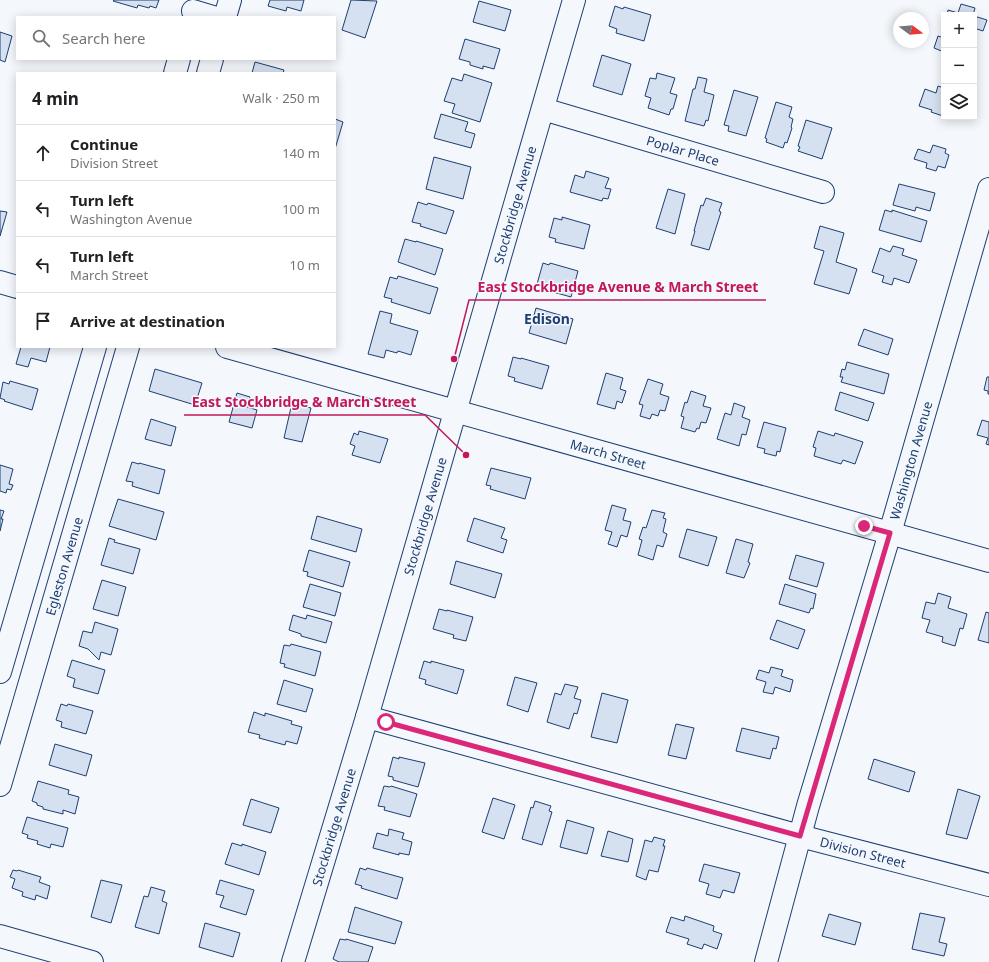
<!DOCTYPE html>
<html lang="en">
<head>
<meta charset="utf-8">
<style>
  :root { --surface:#fff; --page:#f6f6f6; --text:#202124; --muted:#757577; --line:#e0e0e0 }
  body { margin:0; font-family:"Noto Sans",sans-serif; background:var(--page); color:var(--text) }
  .controls { position:absolute; right:12px; top:12px; display:grid; overflow:hidden; border-radius:0px; box-shadow:0 2px 10px #0003 }
  .controls button { width:36px; height:36px; display:grid; place-items:center; padding:0; border:0; border-bottom:1px solid var(--line); background:var(--surface); color:var(--text); font:20px sans-serif }
  .compass { position:absolute; left:893px; top:12px; width:36px; height:36px; border-radius:50%; background:var(--surface); box-shadow:0 2px 10px #0003; rotate:106deg }
  .stop { position:absolute; width:12px; height:12px; margin:-9px; border:3px solid #db2777; border-radius:50%; background:#fff }
  .stop.end { background:#db2777; border-color:#fff; box-shadow:0 1px 4px #0008 }
  .list { margin:0; padding:0; list-style:none }
  h2 { display:flex; justify-content:space-between; align-items:center; height:52px; margin:0; padding:0 16px; font-size:17px }
  h2 small { font-size:13px; font-weight:400; color:var(--muted) }
  .list li { display:grid; grid-template-columns:26px 1fr auto; gap:12px; align-items:center; box-sizing:border-box; height:56px; padding:0 16px; border-top:1px solid var(--line) }
  .list b { display:block; font-size:15px; white-space:nowrap }
  .list p { margin:0; font-size:13px; white-space:nowrap; color:var(--muted) }
  .list em { font-size:13px; font-style:normal; color:var(--muted) }
  .icon { flex:none; width:22px; height:22px; fill:none; stroke:currentColor; stroke-width:2; stroke-linecap:round; stroke-linejoin:round }
  .map { position:relative; flex:none; width:989px; height:962px; overflow:hidden }
  .search { position:absolute; background:var(--surface); box-shadow:0 2px 10px #0003; left:16px; top:16px; width:320px; height:44px; display:flex; align-items:center; gap:10px; box-sizing:border-box; padding:0 14px; border-radius:0px; color:var(--muted); font-size:15px }
  .panel { position:absolute; background:var(--surface); box-shadow:0 2px 10px #0003; left:16px; top:72px; width:320px; height:276px; border-radius:0px }
  .map>svg:first-child { display:block }
</style>
</head>
<body>
<div class="map">
<svg width="989" height="962" viewBox="0 0 989 962">
  <rect width="100%" height="100%" fill="#f4f7fb"/>
  <path fill="#d5e0f0" stroke="#1d3f73" d="M114,0H159L156,8L150,6L149,8L138,5L137,8L113,1Z
    M270,0H304L301,11L287,7L286,11L268,6Z
    M351,0L377,1L365,38L342,30Z
    M479,1L511,10L505,31L473,22Z
    M961,4L975,8L973,15H947L948,10L958,13Z
    M615,6L623,9L624,7L651,15L644,41L616,33L617,29L609,26Z
    M974,16L987,20L983,31L974,28Z
    M0,32L12,36L5,62L0,60Z
    M938,36L944,38V52L934,48Z
    M465,39L500,49L494,69L483,66V69L470,65V62L459,59Z
    M602,55L631,64L622,95L593,86Z
    M255,62L284,70L283,73H252Z
    M657,73L675,78L670,93L677,95L673,109H671L669,115L648,108L651,98L645,96L650,78L656,79Z
    M464,74L492,83L480,122L452,113L455,104L444,101L452,78L462,81Z
    M698,77L707,79L704,92L714,95L708,121L706,120L704,126L685,121L693,89H695Z
    M938,86L944,88V112L943,116L931,112L932,110L919,106L925,89L936,93Z
    M734,90L758,97L746,136L728,131L729,126L724,125Z
    M776,102L792,107L789,117L793,119L791,127L792,128L787,143L785,142L783,148L766,142L767,139L765,138Z
    M441,114L468,122L465,131L475,134L471,148L434,138Z
    M335,119L343,122L335,149Z
    M806,120L832,128L822,159L798,151L800,147L798,146Z
    M933,145L946,149L945,153L949,155L945,168L938,166L936,171L926,168L927,163L914,159L918,149L930,153Z
    M434,157L471,167L463,199L426,189Z
    M586,171L609,178L605,188L611,189L608,199L603,198L602,201L570,192L575,175L584,178Z
    M899,184L935,193L930,211L916,207L915,211L893,205Z
    M668,189L685,194L675,234L656,228Z
    M706,198L722,203L719,211L721,212L709,250L691,245L695,231H694L701,205L703,206Z
    M418,202L427,205L428,203L454,211L446,234L420,226L421,224L412,222Z
    M885,210L892,212V210L927,221L921,242L879,230Z
    M0,211L7,212L0,236Z
    M562,217L590,225L584,249L555,242L556,239L549,237L554,218L562,220Z
    M820,226L844,233L836,262L857,269L849,294L814,284L824,251L814,248Z
    M405,239L416,242V241L443,249L435,275L398,262Z
    M893,246L904,249L902,255L917,260L909,283L894,278L892,285L882,282L884,276L872,272L880,248L890,252Z
    M543,263L549,265L550,263L578,271L571,297L542,289L543,286L537,284Z
    M398,276L438,288L430,314L391,302L392,299L384,297L390,277L397,279Z
    M536,308L573,319L566,344L529,333Z
    M380,311L392,314L390,323L418,331L411,355L398,351L397,353L386,350L384,358L368,354Z
    M864,329L893,339L888,355L858,345Z
    M21,347H50L46,362L31,358L28,367L16,364Z
    M513,357L521,359V358L549,366L542,389L514,381L515,378L508,376Z
    M847,362L889,374L884,394L841,382L843,377H840L842,369L845,370Z
    M155,369L202,383L195,405L149,391Z
    M606,373L623,378L620,389L626,391L622,403L617,401L615,409L597,404Z
    M987,377H989V394H988V391L984,390Z
    M648,379L663,384L660,394L669,397L665,411L660,410L658,416L652,414L650,419L640,416L643,405L639,404Z
    M10,381L38,389L32,410L4,401L5,400L0,398L3,382L9,384Z
    M691,391L706,396L703,406L711,408L706,423L701,422L699,429L697,428L695,432L681,428L684,417L681,416L685,402L687,403Z
    M840,392L874,403L868,421L835,410Z
    M237,393L250,397L247,407L257,410L252,428L229,422Z
    M292,403L311,408L302,442L284,438Z
    M734,403L745,407L742,417L750,420L746,435L742,434L739,446L717,439L725,413L731,415Z
    M151,419L176,427L171,446L145,439Z
    M982,420L989,422V445L986,444L988,438L977,435Z
    M764,422L786,428L780,452L777,451L776,456L764,453L765,449L757,447Z
    M359,431L388,439L380,463L352,455L355,446L350,444L354,433L358,435Z
    M818,431L834,436L835,433L863,442L855,464L843,460L841,464L814,456L816,448L813,447Z
    M132,462L139,464V463L165,470L159,494L132,486L133,482L126,481Z
    M0,465L13,469L9,484L13,485L11,490L7,489L6,493L0,491Z
    M491,468L531,478L525,499L490,489L491,486L486,485Z
    M118,499L164,512L156,540L109,526Z
    M612,505L626,509L623,520L631,522L627,537L621,535L617,547L608,544L612,532L605,530Z
    M0,510L4,511L1,519H3L0,531Z
    M652,510L665,513L663,518L666,519L663,532L667,534L663,547L657,545L653,560L638,555L642,540L639,539L643,527L646,528Z
    M317,516L362,529L356,552L311,539Z
    M474,518L505,528L501,538L507,540L503,553L467,541Z
    M687,529L717,537L708,566L679,557Z
    M109,538L115,540L114,542L140,549L133,574L101,565Z
    M736,539L753,544L748,562L750,563L744,578L726,573Z
    M309,550L350,562L343,587L307,576L308,572L303,571Z
    M796,555L824,563L817,587L789,579Z
    M456,561L502,574L495,598L450,584Z
    M102,580L126,587L118,616L93,609Z
    M310,584L341,593L335,616L303,607Z
    M785,584L816,594L813,609L811,608L809,613L779,604Z
    M938,593L951,597L948,608L967,614L963,629L960,628L955,646L942,642L943,637L926,632L930,620L922,618L926,602L935,604Z
    M439,609L447,611V610L473,617L466,641L453,638L454,635L433,629Z
    M986,612L989,613V643L978,640Z
    M293,615L306,619L307,615L332,622L326,643L301,636V634L289,630Z
    M777,620L805,630L798,649L770,639Z
    M95,622L118,629L111,655L101,652L99,660L88,649L79,646L83,631L92,633Z
    M291,644L321,652L315,676L284,667L285,664L280,663L284,645L290,646Z
    M72,660L105,670L98,694L73,687L75,679L67,676Z
    M424,661L431,663V661L464,670L457,694L425,684L426,680L419,678Z
    M771,667L783,670L781,676L793,680L790,692L775,687L773,694L763,692L766,682L756,679L759,670L769,673Z
    M515,677L537,683L528,712L507,705Z
    M284,680L313,689L306,712L277,704Z
    M565,684L578,687L574,698L581,700L577,714L574,713L569,729L547,722L555,693L561,695Z
    M602,693L628,700L617,743L591,737Z
    M61,704L67,706L68,704L93,711L86,734L61,727L62,722L56,720Z
    M254,712L265,716V713L292,721L291,724L302,727L297,744L286,741L285,745L259,738L260,735L248,732Z
    M676,724L694,728L686,759L668,755Z
    M742,728L779,737L776,749L773,748L770,759L736,751Z
    M55,744L92,755L86,776L49,765Z
    M393,757L399,759V757L425,763L418,787L393,780V777L388,776Z
    M874,759L915,772L909,792L868,779Z
    M38,781L69,790L68,794L79,797L75,814L63,810V814L43,809V807L37,805V803L32,801Z
    M384,786L390,787L391,786L417,794L410,817L384,810L385,807L378,806Z
    M958,789L980,796L967,839L946,834Z
    M493,798L515,805L504,839L482,832Z
    M251,799L279,808L271,833L243,825Z
    M535,801L551,806L549,811L552,812L542,845L522,839L531,807L533,808Z
    M27,817L68,828L63,847L51,844L50,848L37,844L38,841L27,838L28,835L22,833Z
    M567,820L594,828L587,854L560,847Z
    M389,829L404,833L402,839L412,842L409,855L399,853V855L373,848L377,833L388,836Z
    M608,831L633,839L628,862L601,856Z
    M654,837L665,840L663,846H665L658,872L649,870L646,880L636,876L645,840L652,842Z
    M232,843L242,846V844L266,852L259,875L225,864Z
    M704,864L740,873L734,893L723,890L720,898L706,894L709,884L699,881Z
    M360,868L366,870L367,868L403,878L397,899L361,888L362,886L355,884Z
    M13,870L17,871L18,870L41,877L39,882L50,886L47,899L36,895L35,900L22,896L23,892L12,888L15,879L10,877Z
    M101,880L122,885L111,923L91,917Z
    M220,880L254,890L246,915L220,907L224,896L216,894Z
    M151,887L165,891L162,901L167,903L159,934L135,927L144,896L148,897Z
    M355,907L402,922L395,944L348,932Z
    M920,913L945,918L939,942L947,944L944,956L912,949Z
    M829,914L861,923L855,945L822,936Z
    M685,916L714,926L713,931L722,934L717,949L704,944L702,949L687,944L689,939L666,932L671,917L684,921Z
    M205,923L240,933L233,957L199,947Z
    M340,939L346,940V939L373,947L368,962H339L333,959Z"/>
  <g fill="none" stroke-linecap="round" stroke-linejoin="round">
    <defs>
      <g id="minor">
        <path d="M193,11L213,17"/>
        <path d="M225,17L230,0"/>
        <path d="M175,73L179,59"/>
        <path d="M208,73L212,59"/>
        <path id="s1" d="M543,109L823,192"/>
        <path d="M0,282L17,287"/>
        <path id="s2" d="M227,347L989,561"/>
        <path d="M0,672L95,347"/>
        <path id="s3" d="M367,717L800,836L989,885"/>
        <path id="s4" d="M0,785L128,347"/>
        <path d="M0,936L92,962"/>
        <path id="s5" d="M293,962L367,717L574,0"/>
        <path id="s6" d="M766,962L808,806L890,533L989,189"/>
      </g>
    </defs>
    <use href="#minor" stroke="#1d3f73" stroke-width="24"/>
    <use href="#minor" stroke="#f4f7fb" stroke-width="22"/>
  </g>
  <g fill="none" stroke-linecap="round" stroke-linejoin="round">
    <path stroke="#db2777" stroke-width="5" d="M386,722L800,836L890,533L864,526"/>
  </g>
  <g text-anchor="middle" stroke-width="3" stroke-linejoin="round" paint-order="stroke">
    <g font-size="13" fill="#1d3f73" stroke="#f4f7fb">
      <text dy="5" stroke="none"><textPath href="#s1" startOffset="146">Poplar Place</textPath></text>
      <text dy="5" stroke="none"><textPath href="#s5" startOffset="789">Stockbridge Avenue</textPath></text>
      <text dy="5" stroke="none"><textPath href="#s2" startOffset="396">March Street</textPath></text>
      <text dy="5" stroke="none"><textPath href="#s6" startOffset="522">Washington Avenue</textPath></text>
      <text dy="5" stroke="none"><textPath href="#s5" startOffset="465">Stockbridge Avenue</textPath></text>
      <text dy="5" stroke="none"><textPath href="#s4" startOffset="228">Egleston Avenue</textPath></text>
      <text dy="5" stroke="none"><textPath href="#s5" startOffset="141">Stockbridge Avenue</textPath></text>
      <text dy="5" stroke="none"><textPath href="#s3" startOffset="514">Division Street</textPath></text>
    </g>
    <g font-size="14" font-weight="bold" fill="#1d3f73" stroke="#f4f7fb">
      <text x="547" y="324">Edison</text>
    </g>
  </g>
  <path fill="none" stroke="#c2185b" stroke-width="1.5" d="M454 359L469 300H766M466 455L425 415H184"/>
  <g fill="#c2185b" stroke="#f4f7fb" stroke-width="1.5">
    <circle cx="454" cy="359" r="4"/>
    <circle cx="466" cy="455" r="4"/>
  </g>
  <g font-size="14" text-anchor="middle" font-weight="bold" fill="#c2185b" stroke="#f4f7fb" stroke-width="3" stroke-linejoin="round" paint-order="stroke">
    <text x="618" y="292">East Stockbridge Avenue &amp; March Street</text>
    <text x="304" y="407">East Stockbridge &amp; March Street</text>
  </g>
</svg>
<div class="controls">
<button>+</button>
<button>−</button>
<button><svg class="icon" aria-label="layers" viewBox="0 0 24 24"><path d="M12 4l9 5-9 5-9-5zM3 14l9 5 9-5"/></svg></button>
</div>
<svg class="compass" viewBox="-18 -18 36 36"><path d="M0-13l5 13h-10z" fill="#e53935"/><path d="M0 13l5-13h-10z" fill="#757577"/></svg>
<div class="stop" style="left:386px;top:722px"></div>
<div class="stop end" style="left:864px;top:526px"></div>
<div class="search"><svg class="icon" aria-label="search" viewBox="0 0 24 24"><circle cx="10" cy="10" r="6"/><path d="M15 15l6 6"/></svg>Search here</div>
<section class="panel">
<h2>4 min<small>Walk · 250 m</small></h2>
<ul class="list">
<li><svg class="icon" aria-label="ahead" viewBox="0 0 24 24"><path d="M12 20V5M6 11l6-6 6 6"/></svg><div><b>Continue</b><p>Division Street</p></div><em>140 m</em></li>
<li><svg class="icon" aria-label="left" viewBox="0 0 24 24"><path d="M17 20v-9H6M10 6l-5 5 5 5"/></svg><div><b>Turn left</b><p>Washington Avenue</p></div><em>100 m</em></li>
<li><svg class="icon" aria-label="left" viewBox="0 0 24 24"><path d="M17 20v-9H6M10 6l-5 5 5 5"/></svg><div><b>Turn left</b><p>March Street</p></div><em>10 m</em></li>
<li><svg class="icon" aria-label="arrive" viewBox="0 0 24 24"><path d="M6 21V4h12l-3 4 3 4H6"/></svg><div><b>Arrive at destination</b></div></li>
</ul>
</section>
</div>
</body>
</html>
